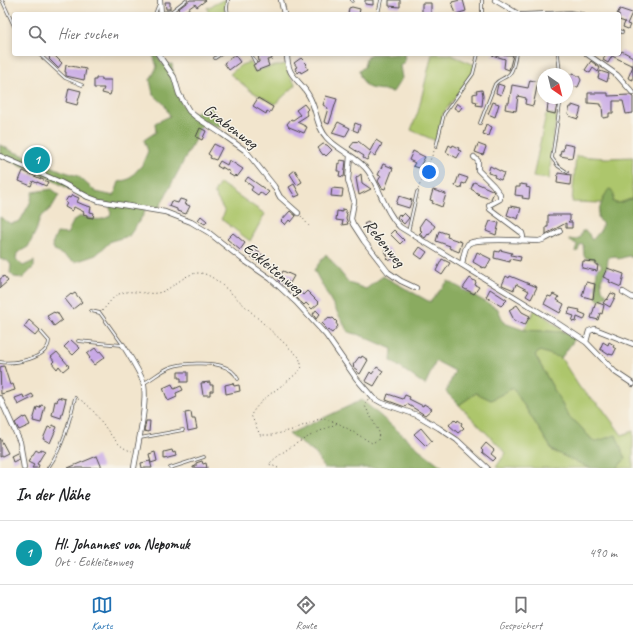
<!DOCTYPE html>
<html lang="de">
<head>
<meta charset="utf-8">
<style>
  :root { --surface:#fff; --page:#f2f2f2; --text:#202124; --muted:#757577; --line:#e0e0e0; --accent:#1f6fb2 }
  body { margin:0; font-family:Caveat,sans-serif; background:var(--page); color:var(--text) }
  .compass { position:absolute; left:537px; top:68px; width:36px; height:36px; border-radius:50%; background:var(--surface); box-shadow:0 2px 6px #0003; rotate:145deg }
  .you { position:absolute; left:429px; top:172px; width:14px; height:14px; margin:-10px; border:3px solid #fff; border-radius:50%; background:#1a73e8; box-shadow:0 0 0 6px #1a73e833 }
  .badge { display:grid; place-items:center; width:26px; height:26px; border-radius:50%; background:var(--accent); color:#fff; font-size:13px; font-weight:700 }
  .pin { position:absolute; translate:-50% -50%; border:2px solid #fff; box-shadow:0 1px 4px #0006 }
  .list { margin:0; padding:0; list-style:none }
  h2 { display:flex; justify-content:space-between; align-items:center; height:52px; margin:0; padding:0 16px; font-size:17px }
  h2 small { font-size:13px; font-weight:400; color:var(--muted) }
  .list li { display:grid; grid-template-columns:26px 1fr auto; gap:12px; align-items:center; box-sizing:border-box; height:64px; padding:0 16px; border-top:1px solid var(--line) }
  .list b { display:block; font-size:15px; white-space:nowrap }
  .list p { margin:0; font-size:13px; white-space:nowrap; color:var(--muted) }
  .list em { font-size:13px; font-style:normal; color:var(--muted) }
  .icon { flex:none; width:22px; height:22px; fill:none; stroke:currentColor; stroke-width:2; stroke-linecap:round; stroke-linejoin:round }
  .map { position:relative; flex:none; width:633px; height:468px; overflow:hidden }
  .search { position:absolute; background:var(--surface); box-shadow:0 2px 6px #0003; left:12px; right:12px; top:12px; height:44px; display:flex; align-items:center; gap:10px; box-sizing:border-box; padding:0 14px; border-radius:4px; color:var(--muted); font-size:15px }
  .sheet { height:116px; background:var(--surface) }
  nav { display:flex; justify-content:space-around; align-items:center; box-sizing:border-box; height:56px; border-top:1px solid var(--line); background:var(--surface); font-size:11px; color:var(--muted) }
  nav a { display:grid; justify-items:center; gap:2px }
  nav .on { color:var(--accent) }
  .map>svg:first-child { display:block }
</style>
</head>
<body>
<div class="map">
<svg width="633" height="468" viewBox="0 0 633 468">
  <rect width="100%" height="100%" fill="#f7f3e8"/>
  <filter id="ink" filterUnits="userSpaceOnUse"><feTurbulence type="fractalNoise" baseFrequency=".025" numOctaves="2"/><feDisplacementMap in="SourceGraphic" scale="8" xChannelSelector="R" yChannelSelector="G"/><feConvolveMatrix kernelMatrix="1 2 1 2 8 2 1 2 1" color-interpolation-filters="sRGB"/></filter>
  <filter id="wash" filterUnits="userSpaceOnUse"><feTurbulence type="fractalNoise" baseFrequency=".012" numOctaves="4" result="noise"/><feDisplacementMap in="SourceGraphic" scale="16" xChannelSelector="R" yChannelSelector="G"/><feGaussianBlur stdDeviation="0.9" result="paint"/><feColorMatrix in="noise" values="0 0 0 0 0 0 0 0 0 0 0 0 0 0 0 0 0 1.4 0 .05"/><feComposite in="paint" operator="in"/></filter>
  <g filter="url(#wash)">
    <rect width="100%" height="100%" fill="#f2e5cd"/>
    <path fill="#adc66c" stroke="#6c784c" d="M223,0H226L224,8L226,14H209L207,8Z
      M432,54H449L475,65L472,74L443,114L436,141L411,130L418,112Z
      M250,62L255,72L260,69L285,64L291,78L296,85L275,104L251,91L230,74L241,65Z
      M546,114L557,115L551,150V160L549,179L533,177Z
      M576,156L607,158L633,157L632,199C625,200 621,205 613,202L614,196L605,197L602,203L572,202Z
      M220,183L265,214L250,241L221,219L225,212L214,193Z
      M535,309L565,332L524,330Z
      M540,351L561,358L580,388L602,408L622,435L633,431V468H617L625,459L594,442L578,424L569,417L535,355Z
      M513,388L553,451L590,468H498L496,467L506,453L459,405L476,393L491,400Z"/>
    <path fill="#8aab60" stroke="#5a6b46" d="M153,54H156L163,65L172,64L176,92L188,114L197,112L208,105L217,115L221,128L204,122L159,208L146,205L144,214L129,236L111,241L96,255L75,262L55,251L52,245L57,233L67,234L74,220L81,216C92,219 100,222 110,216L111,211L109,204L89,200L47,177L0,156V145L14,152L35,159L62,171L78,176L96,192L114,196L119,182L129,179L142,165L148,151L144,140L156,132L155,123L170,116L164,104L153,94L150,80L157,67Z
      M370,54H404L405,61L400,66L402,78L393,92L370,88L366,86L360,76L359,71L364,67L366,58Z
      M52,189L59,195L52,207L40,218L36,231L28,247L17,253L16,259L23,266L34,261V267L23,278L14,277L10,273L11,265L8,261L0,259V217L11,224L20,221L30,203L33,192Z
      M609,189H611L614,195L613,202C620,205 625,200 632,199L633,193V257L629,256L618,259L616,256L609,257L608,259L607,268L601,280L602,289L607,295L606,297L600,301L597,299C596,295 596,275 597,269L602,266C599,260 592,258 586,258L584,256L583,244L580,245L578,251L575,252L577,244L569,241V239L575,240L580,237L582,231H586L589,234L590,237L592,240C596,236 604,228 602,223C600,220 598,219 598,215C598,211 606,191 609,189Z
      M326,254L349,283L366,289L383,276L430,302L448,281L498,309L504,323L524,330L565,332L575,339L561,358L540,351L535,355L569,417L578,424L594,442L616,435L625,459L617,468H590L553,451L513,388L491,400L476,393L459,405L446,392L455,371L436,361L425,385L391,361L392,349L360,335L348,332L314,270Z
      M362,400L420,450L444,468H324L316,454L289,434Z"/>
    <g id="blocks">
      <path fill="#c8a9e6" d="M190,0H206L197,7L195,4L181,14L178,9Z
        M365,0H373V5L365,4Z
        M389,0H400V7L389,6Z
        M460,0H463L466,11L456,14L452,2Z
        M165,2H170V9H166Z
        M422,3H431V14H422Z
        M352,7L360,9L359,14H348L349,8Z
        M620,9L632,13L627,24L630,25L628,29L623,27L625,22L619,20V14H617Z
        M622,51L633,57V66L612,56L608,63L603,60L606,54H620Z
        M46,54H53L62,63L58,68L49,59L50,58Z
        M258,54H271L272,59L267,60L269,66L256,71L253,65L259,62Z
        M492,54L513,55L509,70L504,68L505,59L492,55Z
        M235,55L240,62L229,70L224,63Z
        M301,58L307,64L306,65L308,69L301,73L300,71L298,73L295,68L297,67L294,63Z
        M591,61L600,68L598,72L593,68L590,73L585,70Z
        M66,65L86,69L84,80L66,76V72H65Z
        M633,66V80L628,78Z
        M600,71L609,74L607,82L598,78Z
        M574,73L576,76H579L581,80L578,87L568,86L569,75Z
        M96,78H102V80H111V92L110,95L102,93L104,88H94V80H96Z
        M530,80L538,82L533,106L525,104L526,98L518,96L516,111L505,109L506,103H509L512,85L528,88Z
        M498,84L504,86L501,95L496,93Z
        M69,88L81,91L77,105L66,102Z
        M482,90L483,96L482,106L476,105L477,102L473,101V94L477,93L476,91Z
        M588,93H608V96L630,95L633,97V113L626,114L623,101H613V113H609V117L603,118L602,106H601V104L588,103Z
        M326,96L337,99L329,124L324,122L328,108L323,105Z
        M258,98L273,107L270,113L267,111L266,114L253,106Z
        M493,102L499,104L495,117L488,114Z
        M457,103L462,107L459,111L454,108Z
        M548,103L557,105L555,114L547,112Z
        M304,104L308,109L306,111L308,115L297,122L307,127L304,133L289,127L287,124L291,119L293,120L300,115L296,110Z
        M572,105L581,108L578,119L569,116L570,115L568,114L570,107H572Z
        M338,122L350,128L345,137L332,133Z
        M355,123L360,125L358,132L353,130Z
        M486,124L492,127L489,136L483,134Z
        M200,128L206,131L202,140L196,137Z
        M376,140L382,144L375,156L371,153L367,160L363,158L364,156L350,147L355,141L357,143L358,141L370,151Z
        M214,144L222,148L216,160L210,158L211,156L208,154Z
        M323,144L327,145L332,150L326,156L324,154L323,155L318,148Z
        M478,144L486,147L483,155L475,152Z
        M564,144L574,146L572,158L560,156L561,150L563,151Z
        M449,145L452,147L453,145L459,148L458,150L461,151L457,158L446,152Z
        M413,151L425,157L419,168L413,166L415,163L409,160Z
        M229,160L243,169L237,177L235,175L234,177L229,174L230,172L222,167V169L217,166L220,161L227,165Z
        M340,160L346,161L344,177L339,176L340,171H337L338,163L340,164Z
        M383,164L393,168L385,189L382,188L378,181L381,176L378,175Z
        M490,166L504,173L501,180L494,177L495,175L488,173Z
        M295,170L302,182L297,185L290,174Z
        M23,171L48,182L46,186L37,182V183L33,181L31,186L19,181Z
        M558,173L571,175L570,185L557,183Z
        M361,174L362,183L371,189L359,195L356,178Z
        M459,175L468,178L465,184L462,183L461,188L455,186Z
        M248,177L269,192L265,196L260,192L258,195L251,190L253,187L245,181Z
        M474,182L492,190L494,192L491,199L478,195L479,194L471,189Z
        M294,184L300,195L295,197L289,187Z
        M520,184L527,185L526,187L530,188L529,199L522,198L523,196L515,195L516,187H520Z
        M332,188L343,189L342,197L331,196Z
        M433,190L446,194L442,207L432,203L433,201L430,200Z
        M72,195L79,198L77,202L84,205L91,207L90,212L94,213L93,218L87,217V215L83,214L84,212L74,207L72,211L65,207L67,203L65,202L68,197L70,198Z
        M399,196L412,200L409,208L396,204Z
        M180,199L187,201L185,204L190,206L186,214L177,211V209L169,206L171,201L178,203Z
        M510,206L521,208L518,219L507,215Z
        M342,209L346,210V213L347,214L346,218L348,224L342,225L343,221L336,220L337,211L342,212Z
        M290,211L296,216L291,222L289,220L285,225L281,221Z
        M404,213L409,218L404,224L397,217L399,214L401,216Z
        M548,215H570V220L568,222H572V228H566V223L546,234V227H548Z
        M201,216L207,221L205,224L198,220Z
        M425,218L435,226L429,235L428,234L425,238L419,234L422,231L420,230L421,229L419,227Z
        M490,221L499,223L496,235L486,231Z
        M368,222L374,230L368,234L365,230L367,228L364,224Z
        M394,230L404,240L400,244L390,234Z
        M439,231L448,234L447,237L462,242L459,252L449,248L450,246L436,241Z
        M233,233L245,243L240,250L227,239Z
        M388,247L395,257L389,261L386,258L388,256L384,250Z
        M420,247L427,252L422,259L415,254Z
        M254,249L264,256L260,263L250,256Z
        M500,250L512,253L511,255L521,257L520,261L510,259V262L494,258L495,251L499,252Z
        M477,252L491,259L486,268L484,267L483,268L473,262Z
        M442,259L450,263L442,275L436,271Z
        M583,261L596,262V265H598L597,271L582,268Z
        M607,268L624,274L621,287L609,282L610,280L603,277Z
        M283,271L294,276L290,283L287,281L286,283L283,282L282,283L278,280Z
        M4,276L8,281L0,288V279Z
        M506,276L509,278L510,276L537,287L531,299L526,296L529,291L516,284L514,290L502,285Z
        M470,278L476,282L475,285L479,287L474,294L463,288Z
        M586,282L595,284L593,299L582,296Z
        M294,287L303,295L307,291L319,303L312,309L306,303L304,305L290,291Z
        M490,289L507,300L501,306L486,297Z
        M75,293L82,302L73,309L65,299L71,294L72,295Z
        M611,293L616,295L610,307L603,303L606,299L607,300Z
        M553,294L559,297L557,300L564,304L560,313L544,304L548,296L551,297Z
        M596,302L604,305L602,314L600,313L598,320L591,318Z
        M517,305L522,312L530,316L525,325L514,320L509,310Z
        M570,308L580,310L579,312L586,315L584,320L577,317L576,322L572,321L574,316L568,314Z
        M316,310L320,314L316,319L313,314Z
        M54,312L55,313L57,312L62,320L54,326L47,316Z
        M329,317L331,319L333,318L337,322L336,323L338,326L332,333L324,327L325,326L322,323Z
        M29,320L40,330L35,336L24,327Z
        M71,340L80,348L73,355L64,347Z
        M603,342L608,345L609,342L614,345L613,347L616,349L613,355L609,354V355L600,349Z
        M95,348L98,352L100,351L105,357L94,365L89,359L90,358L87,354Z
        M57,352L69,366L63,371L59,366L57,369L52,363L54,361L51,357Z
        M362,356L368,360L360,374L356,371L357,370L353,367L354,366L353,365L359,357L361,358Z
        M4,366L10,385L13,384L15,390L1,394L0,367Z
        M377,367L383,371L374,386L365,381L370,372L372,374Z
        M178,372H188V382H181V378H178Z
        M210,382V385H213V391H210V395H203L201,383Z
        M233,383L234,386L239,385L240,391L226,394L225,385Z
        M172,384L174,389L181,386L183,390L176,393L177,397L168,401L163,388Z
        M32,394L34,397L18,405L15,398L23,395L24,398Z
        M388,394L403,399L405,395L410,397L409,399L423,406L424,404L432,409L425,415L407,404L405,407L386,400Z
        M58,397L66,399L61,418L52,415L55,401L57,402Z
        M41,405L45,406L41,423L33,421L37,407L40,408Z
        M191,412L192,419H195L197,429L188,431L185,413Z
        M23,417V418L26,417L30,425L19,430L15,423Z
        M454,419L457,422L458,420L462,423L461,425L464,428L458,433L449,425Z
        M146,421H150L149,432L144,431Z
        M52,425L57,427L50,443L43,439L48,427L51,428Z
        M421,428L432,441L426,446L414,434Z
        M0,438L8,453L0,457Z
        M486,443L494,450L491,454L496,458L493,461L482,452L483,451L481,449Z
        M41,449L45,451L37,464L39,465L38,468H32L34,465L28,462L36,450L39,452Z
        M172,450L173,453L175,452L176,456L164,459V452Z
        M155,452L157,461L151,463L149,454Z
        M17,453L19,459L13,462L11,456Z
        M97,456L102,468H68Z
        M150,461L152,468H142L141,463Z
        M202,461L203,464L206,463L207,468H193V467L196,466V463Z"/>
    </g>
  </g>
  <g filter="url(#ink)">
    <use href="#blocks" fill-opacity="0" stroke="#494743" stroke-width="1"/>
    <g fill="none" stroke-linecap="round" stroke-linejoin="round">
      <defs>
        <path id="service" d="M2,0L14,26
          M228,0L227,8L228,14
          M482,0V14
          M352,1V0
          M162,13L172,11L186,0
          M155,14L158,6L160,5
          M378,14L381,0
          M518,14L570,12L583,14
          M619,31L622,32
          M39,54L65,78L82,85
          M251,54L255,62
          M558,54L560,74
          M215,58L221,54
          M561,98L552,158L558,166L567,172
          M480,123L495,84C499,79 503,79 507,76C514,72 514,61 516,54
          M436,147L444,114L473,74L478,54
          M408,232L417,192
          M91,311L100,313L123,345
          M78,341L122,345
          M0,362C14,364 48,359 49,341L41,332
          M144,383C154,378 160,371 171,367C182,363 211,362 222,366C229,368 235,373 238,379
          M140,438L183,430
          M48,468C63,447 69,423 75,398
          M170,468L204,457"/>
        <path id="minor" d="M160,0L161,14
          M281,0L284,14
          M495,0L518,14
          M158,54L174,77L179,94L189,111L196,117L222,134L246,151L274,186L280,197L298,213
          M287,54C287,78 300,79 309,96C317,110 316,126 327,138C339,151 358,157 368,171C380,188 385,212 400,227L554,321L586,342L615,372L633,384
          M587,54L617,75L633,93
          M0,156L60,182L88,197L99,201L165,212L191,222L208,232L242,259L271,279L296,302L326,335L356,378L373,398L382,403L417,415L439,428L457,440L487,468
          M350,156L348,180L354,201L351,219L353,224L364,241L388,272L401,281L416,288
          M474,157L478,161V170L493,185L500,194V199L489,205L490,209L522,233L523,237L520,241
          M462,265C463,259 464,249 468,244C476,237 527,241 539,241L545,239L560,231
          M623,292L633,298
          M586,342L589,331L595,329L633,344
          M123,345C130,357 138,369 143,381C149,398 137,449 134,468
          M0,398L20,442L24,468"/>
      </defs>
      <use href="#service" stroke="#494743" stroke-width="3.5"/>
      <use href="#minor" stroke="#494743" stroke-width="6"/>
      <path stroke="#494743" stroke-width="1" stroke-dasharray="1 3" stroke-linecap="butt" d="M418,189L434,151
        M301,216L309,226
        M102,311C107,306 111,299 117,295C130,288 144,295 157,293C172,291 183,273 199,273C210,273 222,285 230,292L299,357L302,367C288,385 263,394 251,415L260,435H273L292,430L322,418L338,423L372,443L378,440L379,432L365,406L368,399
        M78,399C99,407 111,448 132,451
        M278,468L269,464C289,445 313,434 338,423"/>
      <use href="#service" stroke="#fff" stroke-width="2"/>
      <use href="#minor" stroke="#fff" stroke-width="4.5"/>
    </g>
  </g>
  <g text-anchor="middle" stroke-width="3" stroke-linejoin="round" paint-order="stroke">
    <g font-size="17" fill="#2b2b2b" stroke="#f7f3e8">
      <text transform="translate(231 126) rotate(37)" y="6">Grabenweg</text>
      <text transform="translate(385 243) rotate(51)" y="6">Rebenweg</text>
      <text transform="translate(274 268) rotate(40)" y="6">Eckleitenweg</text>
    </g>
  </g>
</svg>
<svg class="compass" viewBox="-18 -18 36 36"><path d="M0-13l5 13h-10z" fill="#e53935"/><path d="M0 13l5-13h-10z" fill="#757577"/></svg>
<div class="you"></div>
<div class="pin badge" style="left:37px;top:160px;background:#0f9aa8">1</div>
<div class="search"><svg class="icon" aria-label="search" viewBox="0 0 24 24"><circle cx="10" cy="10" r="6"/><path d="M15 15l6 6"/></svg>Hier suchen</div>
</div>
<section class="sheet">
<h2>In der Nähe<small></small></h2>
<ul class="list">
<li><span class="badge" style="background:#0f9aa8">1</span><div><b>Hl. Johannes von Nepomuk</b><p>Ort · Eckleitenweg</p></div><em>490 m</em></li>
</ul>
</section>
<nav>
<a class="on"><svg class="icon" aria-label="map" viewBox="0 0 24 24"><path d="M3 6l6-2 6 2 6-2v14l-6 2-6-2-6 2zM9 4v14M15 6v14"/></svg>Karte</a>
<a><svg class="icon" aria-label="directions" viewBox="0 0 24 24"><path d="M12 3l9 9-9 9-9-9zM9 14v-3h6M13 9l2 2-2 2"/></svg>Route</a>
<a><svg class="icon" aria-label="saved" viewBox="0 0 24 24"><path d="M7 4h10v16l-5-4-5 4z"/></svg>Gespeichert</a>
</nav>
</body>
</html>
